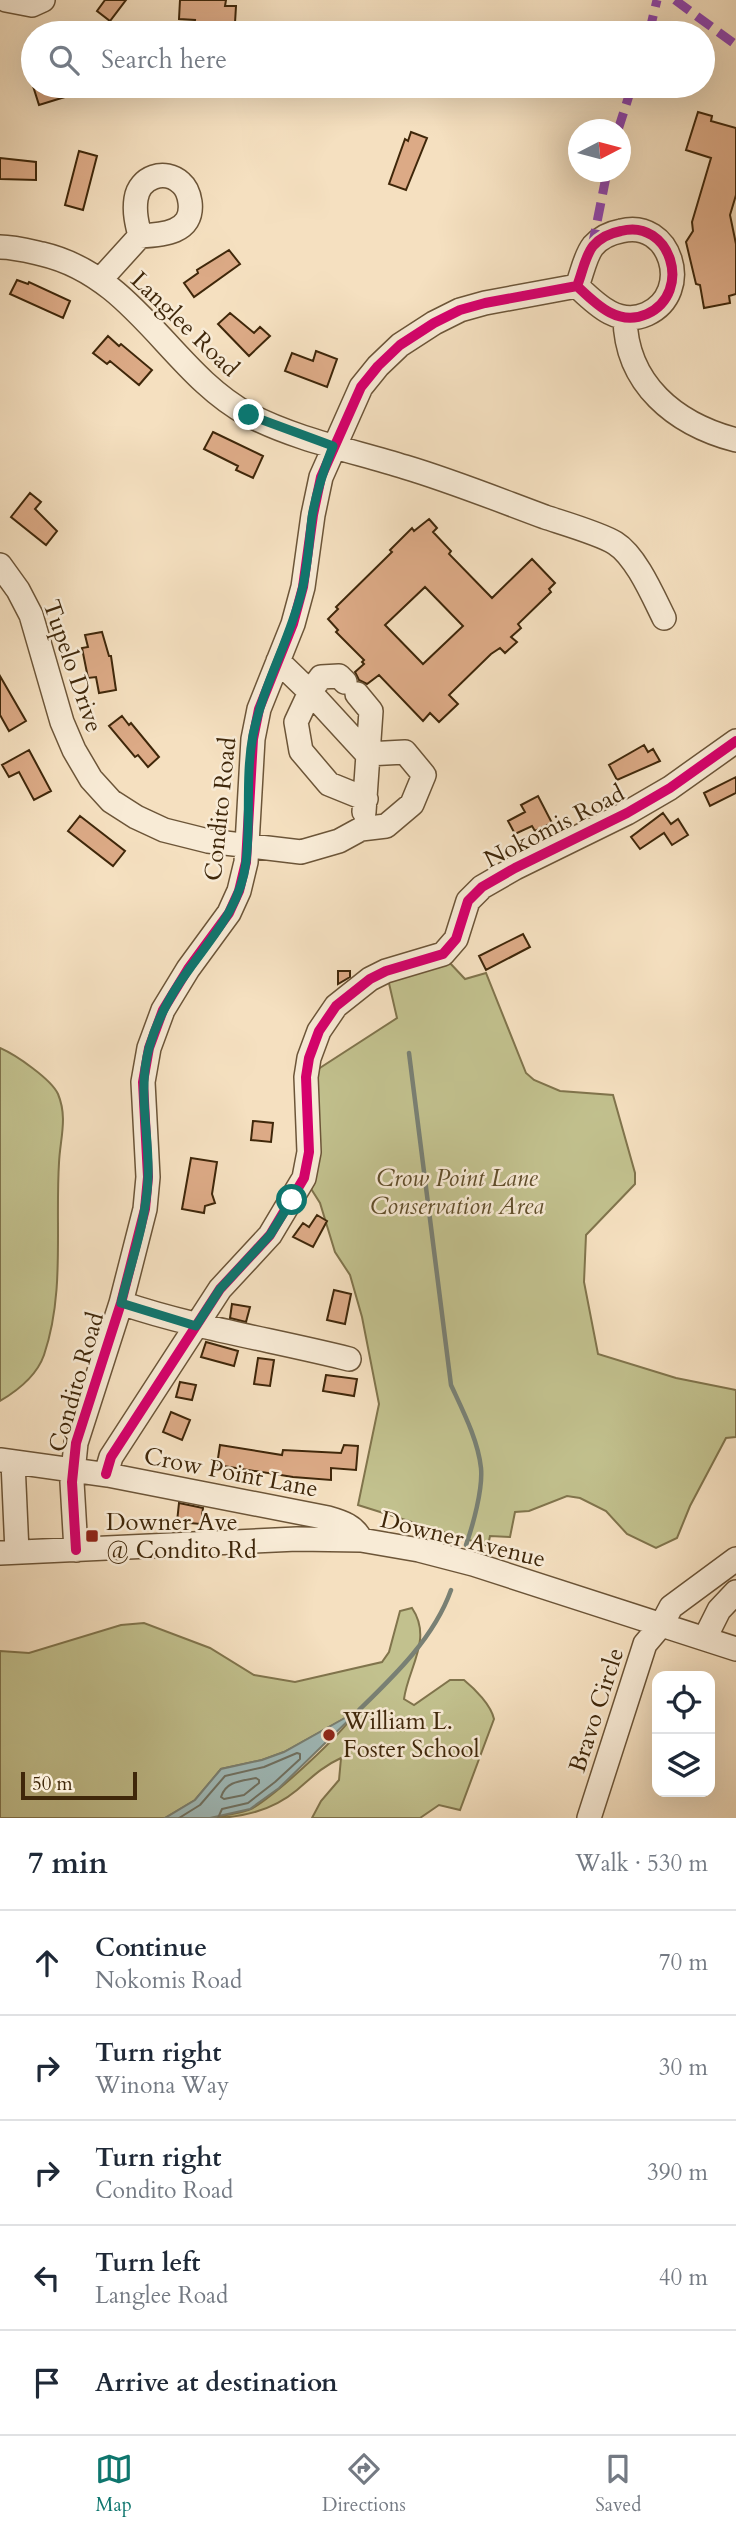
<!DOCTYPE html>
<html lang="en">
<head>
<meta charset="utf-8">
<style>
  :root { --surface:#fff; --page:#f6f6f7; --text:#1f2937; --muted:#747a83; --line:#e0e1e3; --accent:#0f766e }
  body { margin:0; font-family:Cardo,serif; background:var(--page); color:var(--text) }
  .controls { position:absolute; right:21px; bottom:21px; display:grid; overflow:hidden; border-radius:14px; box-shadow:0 7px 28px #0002 }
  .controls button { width:63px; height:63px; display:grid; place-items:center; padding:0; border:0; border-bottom:2px solid var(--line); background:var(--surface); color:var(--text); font:35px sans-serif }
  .compass { position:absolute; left:568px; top:119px; width:63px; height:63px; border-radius:50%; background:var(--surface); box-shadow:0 7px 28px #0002; rotate:84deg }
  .scale { position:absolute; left:21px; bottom:18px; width:116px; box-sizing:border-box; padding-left:7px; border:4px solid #3f270a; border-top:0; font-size:19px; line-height:24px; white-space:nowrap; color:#3f270a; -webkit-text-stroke:5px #f8ebd6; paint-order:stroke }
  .stop { position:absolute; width:21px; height:21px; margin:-16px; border:5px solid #0f766e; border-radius:50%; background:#fff }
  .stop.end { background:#0f766e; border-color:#fff; box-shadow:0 2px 7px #0008 }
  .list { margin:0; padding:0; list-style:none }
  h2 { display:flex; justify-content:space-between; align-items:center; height:91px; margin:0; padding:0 28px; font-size:30px }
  h2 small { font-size:23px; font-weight:400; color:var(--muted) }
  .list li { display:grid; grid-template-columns:46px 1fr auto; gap:21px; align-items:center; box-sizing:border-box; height:105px; padding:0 28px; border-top:2px solid var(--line) }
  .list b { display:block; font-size:26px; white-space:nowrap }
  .list p { margin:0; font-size:23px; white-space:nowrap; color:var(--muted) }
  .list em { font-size:23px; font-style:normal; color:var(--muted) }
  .icon { flex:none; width:38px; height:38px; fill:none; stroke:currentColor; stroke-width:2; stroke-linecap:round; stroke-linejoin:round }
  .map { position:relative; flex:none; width:736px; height:1818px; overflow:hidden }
  .search { position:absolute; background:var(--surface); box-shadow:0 7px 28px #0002; left:21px; right:21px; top:21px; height:77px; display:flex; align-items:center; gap:18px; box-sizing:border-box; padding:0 24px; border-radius:38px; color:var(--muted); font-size:26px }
  .sheet { height:616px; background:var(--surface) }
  nav { display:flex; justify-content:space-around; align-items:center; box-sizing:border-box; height:98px; border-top:2px solid var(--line); background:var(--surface); font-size:19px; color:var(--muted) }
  nav a { display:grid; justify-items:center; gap:4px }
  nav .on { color:var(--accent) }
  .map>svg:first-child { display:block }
</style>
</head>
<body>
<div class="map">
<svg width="736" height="1818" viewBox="0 0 736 1818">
  <rect width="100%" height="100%" fill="#f5e0c0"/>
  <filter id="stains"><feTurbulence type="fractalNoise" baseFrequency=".00286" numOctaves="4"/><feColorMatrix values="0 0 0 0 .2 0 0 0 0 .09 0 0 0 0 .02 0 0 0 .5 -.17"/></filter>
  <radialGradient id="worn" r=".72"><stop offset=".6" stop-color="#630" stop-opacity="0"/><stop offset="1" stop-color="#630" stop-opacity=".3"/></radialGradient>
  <path fill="#c2c18e" stroke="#80744c" stroke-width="2" d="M449,962L465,979L486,973L526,1073L534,1080L560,1091L613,1095L635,1173V1184L586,1235L584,1282L598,1354L676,1378L736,1390V1437L726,1438L690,1506L677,1538L656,1548L627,1534L606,1511L580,1498L567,1496L529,1511L515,1512L510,1537L490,1536L488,1546L358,1505L379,1404L362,1317L350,1275L335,1252L320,1203L308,1184L309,1075L397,1018L388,979Z
    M0,1048C16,1055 51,1079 58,1094C68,1118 60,1139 59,1163C55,1227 65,1293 44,1355C37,1375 17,1391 0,1401Z
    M412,1608C433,1639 408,1668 404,1699L414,1705L450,1680H464C475,1689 491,1705 494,1719L460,1810L439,1805L420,1818H312L321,1801L339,1780L341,1758C323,1766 311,1778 297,1790C272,1811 241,1818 210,1818C223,1815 241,1814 253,1808C279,1792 340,1736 356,1712L284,1752L262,1760L221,1769L195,1800L165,1818H0V1651L29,1653L121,1625L144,1623L210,1648L254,1675L295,1682L382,1662L389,1652L400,1611Z"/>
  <path fill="#9fbbbb" stroke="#798074" stroke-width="2" d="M359,1710L279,1788L250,1809L210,1818H165L195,1800L221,1769L262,1760L284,1752Z"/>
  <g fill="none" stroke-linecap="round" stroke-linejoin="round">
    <path stroke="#6f7162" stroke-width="2" d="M256,1778L259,1780V1783L244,1795L224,1799L221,1797C226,1781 241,1781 256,1778Z
      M179,1818L200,1805L225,1776L264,1767L297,1753L300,1754V1759L275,1782L248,1803L222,1809L218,1818"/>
    <path stroke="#798074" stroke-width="4.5" d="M409,1053L451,1385C463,1411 478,1440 481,1468C483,1489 473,1525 466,1545
      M359,1710C394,1676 434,1638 451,1590"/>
  </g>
  <path fill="#dcaa86" stroke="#3f270a" stroke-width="2" fill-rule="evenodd" d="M105,0H126L110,21L97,11Z
    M180,0H226L225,6H236L235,23H223V29L194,27L195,20L179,19Z
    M33,86H65L68,96L39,105Z
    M698,112L712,116L711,121L736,128V195L730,215L736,244V294L729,296L730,303L704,308L700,285L696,284L686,242L693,231L692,222L711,158L686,150Z
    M411,132L427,138L406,190L389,184L405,139L408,141Z
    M79,151L97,156L83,210L65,205Z
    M0,158L36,162V180L0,179Z
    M229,250L240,264L194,297L184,283L198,273L197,270Z
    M17,280L28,284L29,282L70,301L63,318L10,294Z
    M230,313L254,333L260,327L270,336L249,356L218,324Z
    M108,336L119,346L121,344L152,370L139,385L110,361L107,364L93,353Z
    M316,351L337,359L327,387L285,371L292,353L313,361Z
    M213,432L263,456L253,478L236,470L238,466L204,449Z
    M30,493L41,502L35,509L57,531L46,545L11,517Z
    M429,519L437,528L433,532L451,551L449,554L492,598L532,559L555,583L549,589L551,592L518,624L521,628L511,637L517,642L505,653L500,648L491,654L449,695L458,704L439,722L430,713L423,721L379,675L367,684L359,680L355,672L364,664L362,662L364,660L336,632L338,630L328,619L338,609L336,607L392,552L390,550L412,528L414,531ZM425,587L463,626L423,664L385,625Z
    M102,632L109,656H111L116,690L99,693L96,677L88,678L82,648L88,647L85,635Z
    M0,676L26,721L9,731L0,715Z
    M122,716L129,725L131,723L159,757L148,767L138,755L135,757L109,726Z
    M644,745L648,752L653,749L660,761L617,780L609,765Z
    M29,750L51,791L34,800L19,772L9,777L2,765Z
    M736,777V793L710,806L704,793Z
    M538,796L552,823L535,831L532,826L515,834L508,821L525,812L521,805Z
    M663,813L671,824L678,819L688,835L672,845L664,833L640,849L631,837Z
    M80,816L125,851L113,866L68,831Z
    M523,934L530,947L486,970L479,956Z
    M338,971H350V977L338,984Z
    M253,1121L273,1123L271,1142L251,1140Z
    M191,1158L217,1162L212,1194L215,1203L205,1206L204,1213L182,1209Z
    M317,1215L327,1221L313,1247L293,1237L303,1223L309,1227Z
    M334,1290L351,1294L345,1324L327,1320Z
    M232,1304L250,1307L246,1322L230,1318Z
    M206,1342L238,1351L234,1366L201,1357Z
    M258,1358L274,1360L270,1386L254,1384Z
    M326,1375L357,1379L354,1396L323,1391Z
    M180,1382L196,1385L192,1400L176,1397Z
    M171,1412L190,1420L182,1440L163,1432Z
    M220,1445L282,1455L283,1450L341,1453L344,1445L358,1446L356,1470L331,1468V1480L293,1477L217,1465Z
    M179,1503L203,1508L201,1524L177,1522Z"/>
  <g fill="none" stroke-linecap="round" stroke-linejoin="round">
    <defs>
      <path id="minor" d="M6,0L32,5L43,0
        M0,247C14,247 29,251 42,254C136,276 171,373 249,415C297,440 354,451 405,467C452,481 499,500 545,517C563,523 601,534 615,543C636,556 653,596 664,618
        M101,279L140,236C137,224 134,212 136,199C139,177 165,168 181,183C187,188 189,195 190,202C194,233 162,235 140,236
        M625,318C626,384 675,424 736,440
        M0,565L18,590L31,615L62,722L74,750L91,779L111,801L136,817L164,830L208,841L301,852L339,841L361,829L386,826L412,804L424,775L405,752L367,754L310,692L278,661
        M345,682L339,676L321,677L310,692L296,722L301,751L329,784L366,799
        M357,694L371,711L364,812
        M121,1303C195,1328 273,1340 349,1359
        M0,1460L108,1475L328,1518C342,1522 355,1526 361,1540
        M13,1462L17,1552
        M106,1474L111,1457L220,1289L270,1235L304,1178L309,1152L306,1077L309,1058L319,1031L336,1006L370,979L386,971L443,954L456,939L468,901L482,887L515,868L627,813L670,788L736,741
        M76,1550L72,1482L76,1443L121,1303L145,1209L148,1177L143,1082L149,1048L163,1010L188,969L229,913L239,891L246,862L253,739L259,709L293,624L303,587L313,515L321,477L361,387L378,366L400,345L434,323L460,310L485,303L577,286C582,274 585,256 593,246C601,237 610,233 621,231C670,218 694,292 647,314C618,327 596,304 577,286
        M0,1553L297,1539L361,1540L419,1550L473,1564L736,1649
        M705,1638L719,1610L736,1592
        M589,1818L645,1644L662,1624L671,1607L736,1559"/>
    </defs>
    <use href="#minor" stroke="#6c5538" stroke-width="26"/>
    <use href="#minor" stroke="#f8ebd6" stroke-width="23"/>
    <path stroke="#8e44ad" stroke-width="9" stroke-dasharray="18 9" stroke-linecap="butt" d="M675,0L736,45
      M649,33L657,0
      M618,130L632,86
      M592,247L607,172"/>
    <defs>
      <path id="cycleway" d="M106,1474L111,1457L220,1289L270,1235L304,1178L309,1152L306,1077L309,1058L319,1031L336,1006L370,979L386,971L443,954L456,939L468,901L482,887L515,868L627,813L670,788L736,741
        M76,1550L72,1482L76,1443L121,1303L145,1209L148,1177L143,1082L149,1048L163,1010L188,969L229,913L239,891L246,862L253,739L259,709L293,624L303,587L313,515L321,477L361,387L378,366L400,345L434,323L460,310L485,303L577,286C582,274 585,256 593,246C601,237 610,233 621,231C670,218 694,292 647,314C618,327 596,304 577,286"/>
    </defs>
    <use href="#cycleway" stroke="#f8ebd6" stroke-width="15"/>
    <use href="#cycleway" stroke="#d6006c" stroke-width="10"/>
  </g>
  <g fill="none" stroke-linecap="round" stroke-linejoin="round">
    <path stroke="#0f766e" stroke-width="9" d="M249,415L333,446C324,469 316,492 312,517C309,541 308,566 302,590C290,640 263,685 253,735C245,777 251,820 246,862C241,905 214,935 190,968C172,992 157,1019 149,1048C137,1092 150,1135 148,1179C146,1222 131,1262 121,1303L196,1326L220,1289L270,1235L292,1200"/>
  </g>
  <g fill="#8f2418" stroke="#f8ebd6" stroke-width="2.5">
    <rect x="85" y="1529" width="14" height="14" rx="3.5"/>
    <circle cx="329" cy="1735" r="7"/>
  </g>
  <g text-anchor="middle" stroke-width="5" stroke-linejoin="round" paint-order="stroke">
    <g font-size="24" fill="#3f270a" stroke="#f8ebd6">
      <text transform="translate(185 324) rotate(44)" y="8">Langlee Road</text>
      <text transform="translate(73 666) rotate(71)" y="8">Tupelo Drive</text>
      <text transform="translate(220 809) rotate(-84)" y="8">Condito Road</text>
      <text transform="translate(554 826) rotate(-27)" y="8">Nokomis Road</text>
      <text transform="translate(76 1382) rotate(-74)" y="8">Condito Road</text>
      <text transform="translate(231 1472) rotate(11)" y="8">Crow Point Lane</text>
      <text transform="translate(463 1539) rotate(14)" y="8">Downer Avenue</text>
      <text transform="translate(596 1710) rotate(-72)" y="8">Bravo Circle</text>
    </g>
    <g font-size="24" font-style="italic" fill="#604e2b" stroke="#f8ebd6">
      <text x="457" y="1186">Crow Point Lane<tspan x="457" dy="28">Conservation Area</tspan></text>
    </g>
    <g font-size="24" fill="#3f270a" stroke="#f8ebd6" text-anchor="start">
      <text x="106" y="1530">Downer Ave<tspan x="106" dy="28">@ Condito Rd</tspan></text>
      <text x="343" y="1729">William L.<tspan x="343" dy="28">Foster School</tspan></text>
    </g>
  </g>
  <rect width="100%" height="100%" filter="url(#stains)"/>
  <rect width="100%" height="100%" fill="url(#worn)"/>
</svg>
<div class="controls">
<button><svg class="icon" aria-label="locate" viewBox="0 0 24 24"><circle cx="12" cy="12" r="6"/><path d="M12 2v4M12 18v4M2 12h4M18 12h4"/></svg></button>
<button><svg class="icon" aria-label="layers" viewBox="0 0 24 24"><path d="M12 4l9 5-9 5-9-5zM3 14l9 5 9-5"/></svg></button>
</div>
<svg class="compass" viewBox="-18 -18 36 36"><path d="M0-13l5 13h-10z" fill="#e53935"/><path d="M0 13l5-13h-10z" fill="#747a83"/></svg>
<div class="scale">50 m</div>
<div class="stop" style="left:292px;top:1200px"></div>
<div class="stop end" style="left:249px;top:415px"></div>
<div class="search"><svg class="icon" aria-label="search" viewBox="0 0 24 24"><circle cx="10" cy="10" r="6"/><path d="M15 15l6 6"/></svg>Search here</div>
</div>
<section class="sheet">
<h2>7 min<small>Walk · 530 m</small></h2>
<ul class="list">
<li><svg class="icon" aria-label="ahead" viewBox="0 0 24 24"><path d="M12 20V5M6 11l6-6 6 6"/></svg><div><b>Continue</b><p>Nokomis Road</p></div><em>70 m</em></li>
<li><svg class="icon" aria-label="right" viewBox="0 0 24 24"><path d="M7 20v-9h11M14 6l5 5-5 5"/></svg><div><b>Turn right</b><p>Winona Way</p></div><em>30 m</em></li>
<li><svg class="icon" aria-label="right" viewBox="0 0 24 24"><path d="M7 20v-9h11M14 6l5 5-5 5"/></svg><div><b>Turn right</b><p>Condito Road</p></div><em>390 m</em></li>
<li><svg class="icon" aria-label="left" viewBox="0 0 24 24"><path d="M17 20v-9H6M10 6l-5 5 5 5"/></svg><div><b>Turn left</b><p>Langlee Road</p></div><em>40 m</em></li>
<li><svg class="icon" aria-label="arrive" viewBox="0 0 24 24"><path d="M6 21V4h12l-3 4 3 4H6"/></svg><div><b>Arrive at destination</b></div></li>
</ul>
</section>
<nav>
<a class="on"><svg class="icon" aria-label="map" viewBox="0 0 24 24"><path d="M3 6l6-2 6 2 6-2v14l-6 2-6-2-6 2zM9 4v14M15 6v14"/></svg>Map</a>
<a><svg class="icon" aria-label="directions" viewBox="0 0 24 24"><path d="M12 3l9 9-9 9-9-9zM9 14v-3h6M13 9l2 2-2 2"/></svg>Directions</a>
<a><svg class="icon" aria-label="saved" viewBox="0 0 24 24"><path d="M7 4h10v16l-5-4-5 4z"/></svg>Saved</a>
</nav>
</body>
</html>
